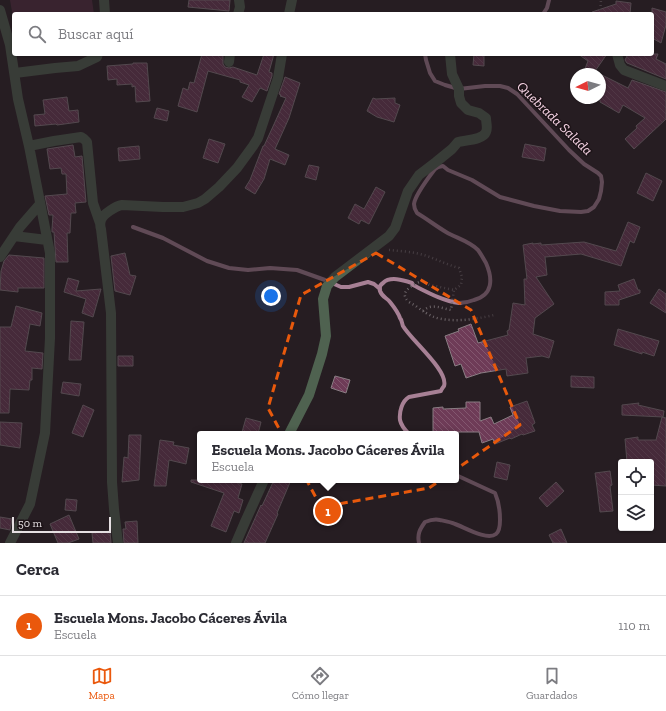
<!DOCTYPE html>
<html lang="es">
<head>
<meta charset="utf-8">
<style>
  :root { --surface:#fff; --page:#f7f7f7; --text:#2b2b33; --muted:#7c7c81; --line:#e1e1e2; --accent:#ea580c }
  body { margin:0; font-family:"Zilla Slab",serif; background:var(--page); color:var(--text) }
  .controls { position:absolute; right:12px; bottom:12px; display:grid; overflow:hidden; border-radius:4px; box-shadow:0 1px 3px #0004 }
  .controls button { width:36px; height:36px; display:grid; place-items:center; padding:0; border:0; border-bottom:1px solid var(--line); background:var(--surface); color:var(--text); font:20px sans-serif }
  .compass { position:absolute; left:570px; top:68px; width:36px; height:36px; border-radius:50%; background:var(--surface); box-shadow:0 1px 3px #0004; rotate:265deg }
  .scale { position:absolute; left:12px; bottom:10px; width:99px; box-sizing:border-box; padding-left:4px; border:2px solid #e5dfe2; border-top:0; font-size:11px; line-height:14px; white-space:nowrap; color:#e5dfe2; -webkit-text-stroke:3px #1d1418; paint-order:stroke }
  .you { position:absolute; left:271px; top:296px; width:14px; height:14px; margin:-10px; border:3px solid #fff; border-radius:50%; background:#1a73e8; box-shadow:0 0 0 6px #1a73e833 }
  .badge { display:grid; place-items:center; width:26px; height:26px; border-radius:50%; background:var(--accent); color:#fff; font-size:13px; font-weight:700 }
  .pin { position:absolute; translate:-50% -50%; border:2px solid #fff; box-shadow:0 1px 4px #0006 }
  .popup { position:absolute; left:197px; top:431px; width:262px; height:52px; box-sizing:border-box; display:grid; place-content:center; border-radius:4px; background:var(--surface); filter:drop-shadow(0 1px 3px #0005); font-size:13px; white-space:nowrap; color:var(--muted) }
  .popup b { font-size:15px; color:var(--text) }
  .popup::after { content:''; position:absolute; left:50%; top:100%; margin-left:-8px; border:8px solid transparent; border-top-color:var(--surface) }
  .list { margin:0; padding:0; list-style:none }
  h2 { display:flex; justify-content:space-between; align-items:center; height:52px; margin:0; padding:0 16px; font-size:17px }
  h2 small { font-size:13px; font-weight:400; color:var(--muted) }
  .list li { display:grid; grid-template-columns:26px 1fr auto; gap:12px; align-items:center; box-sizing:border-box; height:60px; padding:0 16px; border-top:1px solid var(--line) }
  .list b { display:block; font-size:15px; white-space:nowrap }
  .list p { margin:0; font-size:13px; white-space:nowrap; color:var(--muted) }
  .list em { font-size:13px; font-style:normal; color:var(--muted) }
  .icon { flex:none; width:22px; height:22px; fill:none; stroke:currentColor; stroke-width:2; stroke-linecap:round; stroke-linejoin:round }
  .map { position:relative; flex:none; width:666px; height:543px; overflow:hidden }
  .search { position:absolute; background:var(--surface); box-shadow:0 1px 3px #0004; left:12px; right:12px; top:12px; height:44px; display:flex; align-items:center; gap:10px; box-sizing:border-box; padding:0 14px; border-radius:4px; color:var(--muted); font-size:15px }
  .sheet { height:112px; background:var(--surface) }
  nav { display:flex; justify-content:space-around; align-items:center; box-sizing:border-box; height:56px; border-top:1px solid var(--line); background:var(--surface); font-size:11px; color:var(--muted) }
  nav a { display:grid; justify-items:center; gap:2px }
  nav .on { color:var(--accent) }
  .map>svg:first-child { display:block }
</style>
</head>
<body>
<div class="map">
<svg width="666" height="543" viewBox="0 0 666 543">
  <defs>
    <pattern id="building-back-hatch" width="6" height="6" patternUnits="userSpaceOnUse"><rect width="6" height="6" fill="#6e3b57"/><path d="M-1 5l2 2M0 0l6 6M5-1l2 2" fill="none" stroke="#83576f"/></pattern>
  </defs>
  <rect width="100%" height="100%" fill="#261d22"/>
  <path fill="#502a3f" d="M10,0H92L94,14H14V24Z"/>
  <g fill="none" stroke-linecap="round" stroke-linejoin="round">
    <path stroke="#a78095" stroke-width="4" d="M543,14L547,8L549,0
      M133,227L163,238L207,261L229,268L248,270L270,268L297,270L325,280L341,287H349L368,282L374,284L380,289
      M409,434C405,430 401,425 400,420C399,412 402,401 409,397L441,391C441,390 444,386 444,386C449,371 411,340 403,326C402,324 402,320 400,318C398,312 394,307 390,302C387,298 382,297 380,291C379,288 380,285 383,283C390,276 403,280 412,283L413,285C427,292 443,301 459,303C464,303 469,302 474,300C493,295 493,279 486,263C483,258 481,254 478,250C469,241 456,238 446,232C436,226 427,219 417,213C415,210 414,208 414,204C415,195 429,177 435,169L438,167L443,166L448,170L472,180L500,197L534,206L560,211L581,212L588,211L594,207L599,199L601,191L602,182L601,176L598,173L584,164L569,150L517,94L508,88L500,86H485L459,89L445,85L435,81L430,73L426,60L425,54
      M419,543C417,534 420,529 425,522C430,520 436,519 440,520C445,521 451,522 455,524C464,527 487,541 496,534C500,531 500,524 500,520C500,511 499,502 495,493L456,475"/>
  </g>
  <path fill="url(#building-back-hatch)" stroke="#897d83" d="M189,0H230L229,11L188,7Z
    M616,1L631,3L630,14H592V12L616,4Z
    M652,8L666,12V25L661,43L652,38Z
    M202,54H216L223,56V64L225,67L229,68L233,67L257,75L264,54H274L269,72L272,73V76L267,91L260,88L252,102L242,97L249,85L240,82V80L208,71L197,112L178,106L183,88L188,90L190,82L194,83Z
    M474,54H484V66L473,65Z
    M578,54H607L593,74H583L588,61Z
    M628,54H658L656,59L666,64V79L627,63L625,60Z
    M133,63H147L150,101L136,102L135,86L132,87V84L117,85V79L108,80L107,66L133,64Z
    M600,74L628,88L632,80L666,92V119L634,149L625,139L637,128L636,126L645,118L623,105L619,113L600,102Z
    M285,77L300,83L289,118L275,149L289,155L285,165L270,159L264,179L255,194L245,188L250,180L263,146H264L286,98L280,96L281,95L279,94Z
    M67,97L69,111L78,110L79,122L57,125L56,124L35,126L34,115L45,114L43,100Z
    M373,98L376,99L395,98V103L400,105L394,122L377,117L367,111Z
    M157,108L169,111L167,121L154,118Z
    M209,139L225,144L218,163L203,158Z
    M525,144L546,148L544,161L522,157Z
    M73,145L75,157L82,156L86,202L75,203L76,213H71L70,233H67L68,262H56L54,232H52V229L53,215H49L45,196L67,194L66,174H62L61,168L50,169L47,149Z
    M139,146L140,159L119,161L118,148Z
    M309,165L319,167L316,180L305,177Z
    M646,173L662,181L653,201L637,193Z
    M376,187L385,192L369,224L361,220L359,224L348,218L355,204L364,209Z
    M628,222L640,227L634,243L630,241L621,266L581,254L545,257L547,275L536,277L554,304L535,318L533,334L554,341L549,358L542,356L526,358L528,373L507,376L506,369L481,373L466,378L461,364L455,366L445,336L459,331L458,329L471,324L478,343L508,335L507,331L509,330L513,303L525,305L524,279H527L523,245L533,243V244L541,243V245L584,242L616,251Z
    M125,253L130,275L136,276L130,295L115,291L111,256Z
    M9,255L44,258V288H18V292L0,290L1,271L4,261Z
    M68,278L79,281L76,291L101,289L93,317L82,313L86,299L64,292Z
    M634,279L638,290H640V293L619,300V305H605V292L620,291L618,285Z
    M659,289L666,294V313L650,303Z
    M16,306L42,313L40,326L30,324L25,351L43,353L42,369L32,368V380H30L29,390L10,389L9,413H0V327H11Z
    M71,321L84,322L81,360H69Z
    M618,329L659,341L654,356L642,352V354L614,345Z
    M118,356H133V366H118Z
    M335,376L350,380L346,393L331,388Z
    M571,376L594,377V388L571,387Z
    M63,382L81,384L79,396L61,393Z
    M527,401L535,423L532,425L535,431L523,435L522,434L511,439L510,438L495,444L493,439L482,443L479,432H458V434H433V408L443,407V409L466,408V402H480V421L491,417L494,424L513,415L510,407Z
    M639,403L638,405L664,411L663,417L622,415V405Z
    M83,405L94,410L83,437L72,433Z
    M662,417L666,418V486L651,485V462H627L625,439L638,437V440H656Z
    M246,418L261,422L258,434H249L242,432Z
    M0,422L22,423L20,448L0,445Z
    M129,435H141L139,480L122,482L124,457L128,458Z
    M160,440L174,442L173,445L189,448L186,464L169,460L166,486H154Z
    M497,462L510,465L507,480L494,477Z
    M610,471L612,485L610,486L613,511L600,512L597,487L595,473Z
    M191,480H228L242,484L238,498L243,500L239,513L234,511L226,532L211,526L224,493L191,482Z
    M274,480H291L277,513L278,514L265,543H244L261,505L262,506Z
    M556,482L564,491L547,507L539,498Z
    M66,499L77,500L76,511L65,510Z
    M69,515L79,539L68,543H58L50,524Z
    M0,517L12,519L10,530L0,528Z
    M137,521L138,543H124L123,529H126L125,522Z
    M561,529L567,543H553L549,535Z
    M110,531L111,543H93L92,533Z"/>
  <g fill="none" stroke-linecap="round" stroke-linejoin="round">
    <path stroke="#6d6569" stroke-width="2.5" stroke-dasharray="1 3" stroke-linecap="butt" d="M600,14L601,0
      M389,250C401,251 415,252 427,256C438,260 448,265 459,268L462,277L461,285L454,290L430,285L422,281C414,284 397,292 409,302C412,304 415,305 417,307C430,316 435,319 451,320C465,321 481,318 494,315
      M423,311C431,303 441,308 451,310L454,290"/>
    <path stroke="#4f6250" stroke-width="10" d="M104,0L105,14
      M0,10L10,45L18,99L29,146L50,253V338L45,433L30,504L10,543
      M238,14L240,7L239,0
      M289,14L292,0
      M617,54L620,65L624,70L666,86
      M229,62L230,54
      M15,73L55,68L78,66L97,57L98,54
      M29,146L54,141L81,137L84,139L87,142L93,203L100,223
      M14,236L47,240
      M0,257L20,227L40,204
      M289,434L309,395L322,354L326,336L323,299L327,286L335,277L389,236L395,228L408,191L419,175L436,162L452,149L458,142C466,140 483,140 486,132C488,128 486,123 486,118L479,113L468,110L461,103L459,96V89L452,74L450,54
      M118,543L114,509L112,482L111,313L101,229C100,226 100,223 101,220C103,214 116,206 122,205L163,207H183L198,203L205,199L219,187L237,168L253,146L258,138L278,78L282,54
      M236,543L245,522L264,480"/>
  </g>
  <path d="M0 0H666V543H0ZM376,253L471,310L520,425L429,488L321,507L268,408L301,295Z" fill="#261d22" fill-opacity=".55" fill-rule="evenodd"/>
  <path fill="none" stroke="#e8590c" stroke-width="3" stroke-dasharray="8 5" stroke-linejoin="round" d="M376,253L471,310L520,425L429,488L321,507L268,408L301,295Z"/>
  <g text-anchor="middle" stroke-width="3" stroke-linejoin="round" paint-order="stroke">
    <g font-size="14" font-style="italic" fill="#f6d3e4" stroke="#1d1418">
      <text transform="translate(555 118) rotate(44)" y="5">Quebrada Salada</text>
    </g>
  </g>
</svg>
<div class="controls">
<button><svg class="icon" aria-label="locate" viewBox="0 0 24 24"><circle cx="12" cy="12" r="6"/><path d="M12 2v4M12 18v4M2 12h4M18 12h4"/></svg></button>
<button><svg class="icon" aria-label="layers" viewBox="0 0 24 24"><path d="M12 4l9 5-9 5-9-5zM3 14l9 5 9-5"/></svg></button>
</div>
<svg class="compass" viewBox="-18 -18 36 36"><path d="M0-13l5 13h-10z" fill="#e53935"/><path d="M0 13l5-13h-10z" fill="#7c7c81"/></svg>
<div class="scale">50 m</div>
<div class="you"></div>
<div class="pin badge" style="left:328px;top:511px">1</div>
<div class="popup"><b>Escuela Mons. Jacobo Cáceres Ávila</b>Escuela</div>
<div class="search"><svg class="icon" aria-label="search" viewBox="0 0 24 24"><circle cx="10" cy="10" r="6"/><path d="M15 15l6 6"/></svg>Buscar aquí</div>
</div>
<section class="sheet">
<h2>Cerca<small></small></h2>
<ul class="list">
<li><span class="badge">1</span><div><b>Escuela Mons. Jacobo Cáceres Ávila</b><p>Escuela</p></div><em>110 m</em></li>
</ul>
</section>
<nav>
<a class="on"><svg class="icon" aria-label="map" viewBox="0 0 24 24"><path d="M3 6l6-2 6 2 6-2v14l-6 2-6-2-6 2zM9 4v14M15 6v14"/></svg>Mapa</a>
<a><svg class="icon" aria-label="directions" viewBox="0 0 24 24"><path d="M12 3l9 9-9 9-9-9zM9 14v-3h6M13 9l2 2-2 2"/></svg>Cómo llegar</a>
<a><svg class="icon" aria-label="saved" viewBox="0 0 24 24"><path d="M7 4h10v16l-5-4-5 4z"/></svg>Guardados</a>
</nav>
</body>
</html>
